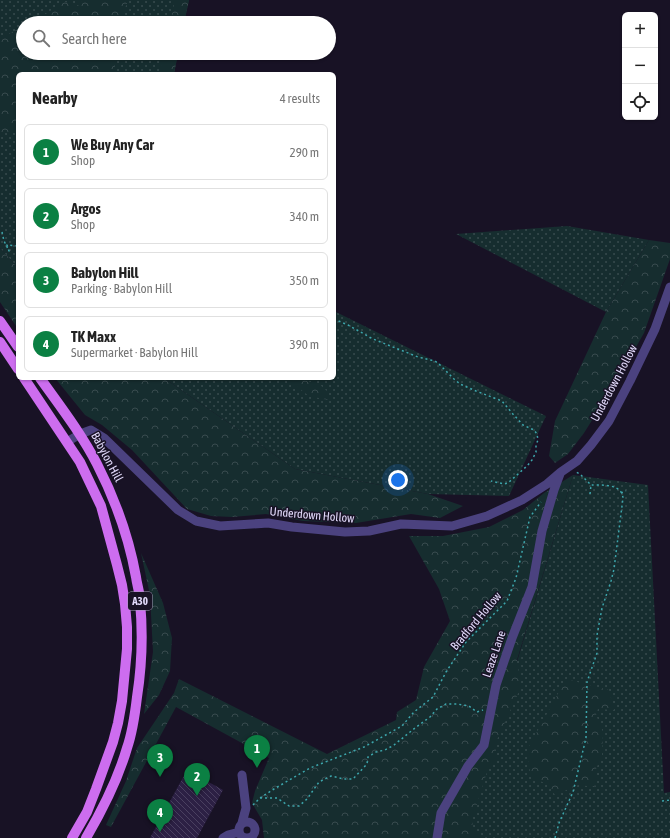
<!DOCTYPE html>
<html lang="en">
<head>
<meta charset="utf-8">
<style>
  :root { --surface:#fff; --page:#f2f2f2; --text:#222; --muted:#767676; --line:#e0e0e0; --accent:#0b8043 }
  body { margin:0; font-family:"Asap Condensed",sans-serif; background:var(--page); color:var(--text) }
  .controls { position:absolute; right:12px; top:12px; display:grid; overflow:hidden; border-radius:6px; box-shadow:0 1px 3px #0004 }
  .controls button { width:36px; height:36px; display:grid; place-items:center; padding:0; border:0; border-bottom:1px solid var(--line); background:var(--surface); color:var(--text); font:20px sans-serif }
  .you { position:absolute; left:398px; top:480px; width:14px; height:14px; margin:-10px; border:3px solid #fff; border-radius:50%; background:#1a73e8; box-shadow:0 0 0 6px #1a73e833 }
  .badge { display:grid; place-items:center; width:26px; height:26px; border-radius:50%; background:var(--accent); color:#fff; font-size:13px; font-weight:700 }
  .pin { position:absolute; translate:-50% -33px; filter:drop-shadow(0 1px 2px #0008) }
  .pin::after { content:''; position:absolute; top:21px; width:14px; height:12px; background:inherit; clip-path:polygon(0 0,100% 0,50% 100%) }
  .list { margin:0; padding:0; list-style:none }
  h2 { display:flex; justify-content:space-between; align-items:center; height:52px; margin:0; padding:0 16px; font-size:17px }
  h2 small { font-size:13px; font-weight:400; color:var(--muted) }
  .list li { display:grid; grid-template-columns:26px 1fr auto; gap:12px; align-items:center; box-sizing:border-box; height:56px; margin:0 8px 8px; padding:0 8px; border:1px solid var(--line); border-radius:6px }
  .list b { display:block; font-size:15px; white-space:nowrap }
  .list p { margin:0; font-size:13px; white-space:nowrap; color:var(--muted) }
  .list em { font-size:13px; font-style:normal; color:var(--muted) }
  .icon { flex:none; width:22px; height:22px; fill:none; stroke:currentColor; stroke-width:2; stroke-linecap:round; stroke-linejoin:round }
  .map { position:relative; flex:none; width:670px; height:838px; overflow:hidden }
  .search { position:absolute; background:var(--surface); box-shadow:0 1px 3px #0004; left:16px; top:16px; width:320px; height:44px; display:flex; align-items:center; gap:10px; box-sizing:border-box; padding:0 14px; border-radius:22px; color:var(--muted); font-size:15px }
  .panel { position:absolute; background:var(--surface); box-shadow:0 1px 3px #0004; left:16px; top:72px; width:320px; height:308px; border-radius:6px }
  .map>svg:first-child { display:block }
</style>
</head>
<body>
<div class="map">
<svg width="670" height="838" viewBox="0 0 670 838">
  <defs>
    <pattern id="grass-dots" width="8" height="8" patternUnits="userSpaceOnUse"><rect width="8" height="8" fill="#162d2f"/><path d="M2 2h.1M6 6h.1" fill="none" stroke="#384b4e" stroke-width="1.8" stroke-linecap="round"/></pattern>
    <pattern id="forest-crowns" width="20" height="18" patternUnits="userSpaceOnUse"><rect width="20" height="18" fill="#162d2f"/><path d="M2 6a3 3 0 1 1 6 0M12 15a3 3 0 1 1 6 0" fill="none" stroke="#384b4e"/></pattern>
    <pattern id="building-back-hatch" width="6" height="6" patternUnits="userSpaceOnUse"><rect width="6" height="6" fill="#2c2044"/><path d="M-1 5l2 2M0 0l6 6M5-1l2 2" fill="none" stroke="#4a4060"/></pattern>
  </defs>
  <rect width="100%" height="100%" fill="#181225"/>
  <path fill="url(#grass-dots)" d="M0,0H189L184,23H23V53H178L174,74H18V268L0,248Z
    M567,226L649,240L606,312L456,234Z
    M334,311L546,416L509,496L428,494L295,469L164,378H334Z
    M573,475L648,485L664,793L670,792V838H464Z"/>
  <path fill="url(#forest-crowns)" d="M82,0H128L126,6L116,23H29L49,12L62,1L78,6Z
    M175,0H189L184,23H170Z
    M23,26V53H114L115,65L111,74H18V128L14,131L0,133V39Z
    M164,53H178L174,74H159Z
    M649,240L670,243V259L644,333L616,382L584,433L568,454L555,463L549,456L555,421L606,312Z
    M0,248L18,268V329L0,302Z
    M55,378H164L295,469L428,494L463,506L440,518L411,514L356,523L303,521L266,514L232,517L211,516L187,509L132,450L102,425L85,415Z
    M298,379L319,384L328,392V400L309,396L291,382Z
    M573,475L517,660L521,687L496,742V758L487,772L472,820L473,828L483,838H264L262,820L252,803L255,791L269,758L176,707L111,827L106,825L126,781L137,748L174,693L179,679L327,754L396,720L397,712L416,700L424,667L450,621L439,589L409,536H443L489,527L523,510L544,493Z
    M141,553L163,603L172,638L170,671L159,695L144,714L153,652L150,595Z
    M566,679L609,690L614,710L598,709L596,715L603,732L602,755L596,769V787L578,785L555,795L548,784L531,778L527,750Z"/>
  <path fill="url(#building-back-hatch)" d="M187,770L223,790L197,838H150Z"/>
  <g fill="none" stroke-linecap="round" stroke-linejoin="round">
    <path stroke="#3da6ac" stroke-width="1.5" stroke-dasharray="2 3" stroke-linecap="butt" d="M17,163H18
      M2,232L4,241L9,251L7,245L18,246
      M334,319L348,325L373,339L418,357L435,361L439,364L454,379L460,384L476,391L502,401L512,413L523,425L534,430L537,434L538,440L536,445V452L532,460L527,466L508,483L504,484L491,481
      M621,493L626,491
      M590,494L591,485
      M260,798H277L289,806H299L307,799L319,782L331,776L344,779H353L367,764L368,757L376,752L385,750L394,745L415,728L430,717L437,709L446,704H457L469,706L477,712L483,710
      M662,801L670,800
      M253,805L260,798L274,789L310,768L364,747L402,726L414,712L433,697L446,672L466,642L507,601L516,578L530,517L541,502
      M555,838L559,823L573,792L586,738L587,682L597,653V635L602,608L611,581L614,569L623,498C623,497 622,493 621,492C616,484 599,485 591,485L580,474L576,472"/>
    <path stroke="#4b427f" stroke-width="9" d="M67,442L80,434L91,430L104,438L178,510L196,521L220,526L268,523L292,527L345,532L369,531L401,524L452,526L487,516L522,500L547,484L561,472L577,461L591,445L609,421L630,381L655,329L670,287
      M242,775L246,808L242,823
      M239 830a8 8 0 1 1 16 0a8 8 0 1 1-16 0Z
      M223,838L228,835L239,832
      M437,838L441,813L468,766L484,745L496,685L512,638L532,587L542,531L554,490L560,474"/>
    <path stroke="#cd6def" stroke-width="10" d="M0,321L18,347
      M0,342L18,369
      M24,378L80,462L101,506L117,565L122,585L125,604L127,627V649L122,701L118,723L113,742L96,789L87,812L72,838
      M40,378C60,406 81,433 97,464C115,499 129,538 136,577C137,585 140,593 140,601C143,633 142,665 137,697C135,714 133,731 127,748C118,779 103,809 86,838"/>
  </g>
  <g text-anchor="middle" stroke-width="3" stroke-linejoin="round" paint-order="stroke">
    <rect fill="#181225" stroke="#a59ebb" stroke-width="1" x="128" y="592" width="24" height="18" rx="3"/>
    <g font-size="11" font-weight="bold" fill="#e2dafb">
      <text x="140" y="605">A30</text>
    </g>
    <g font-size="12" fill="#e2dafb" stroke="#181225">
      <text transform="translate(614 383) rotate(-62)" y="4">Underdown Hollow</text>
      <text transform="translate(107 457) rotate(62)" y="4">Babylon Hill</text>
      <text transform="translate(312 515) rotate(5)" y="4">Underdown Hollow</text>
      <text transform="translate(476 621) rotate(-50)" y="4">Bradford Hollow</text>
      <text transform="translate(494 654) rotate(-71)" y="4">Leaze Lane</text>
    </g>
  </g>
</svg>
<div class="controls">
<button>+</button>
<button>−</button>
<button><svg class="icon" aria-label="locate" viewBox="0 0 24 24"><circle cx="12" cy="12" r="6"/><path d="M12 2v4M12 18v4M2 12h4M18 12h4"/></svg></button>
</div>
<div class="you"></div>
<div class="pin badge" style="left:257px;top:768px">1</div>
<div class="pin badge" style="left:197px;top:796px">2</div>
<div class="pin badge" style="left:160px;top:777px">3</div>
<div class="pin badge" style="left:160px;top:832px">4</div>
<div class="search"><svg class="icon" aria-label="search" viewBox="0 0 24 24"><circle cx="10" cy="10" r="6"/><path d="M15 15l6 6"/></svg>Search here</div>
<section class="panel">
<h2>Nearby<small>4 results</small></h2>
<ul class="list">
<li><span class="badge">1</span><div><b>We Buy Any Car</b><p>Shop</p></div><em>290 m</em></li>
<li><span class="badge">2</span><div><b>Argos</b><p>Shop</p></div><em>340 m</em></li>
<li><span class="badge">3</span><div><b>Babylon Hill</b><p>Parking · Babylon Hill</p></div><em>350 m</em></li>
<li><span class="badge">4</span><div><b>TK Maxx</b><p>Supermarket · Babylon Hill</p></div><em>390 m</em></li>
</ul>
</section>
</div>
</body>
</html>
